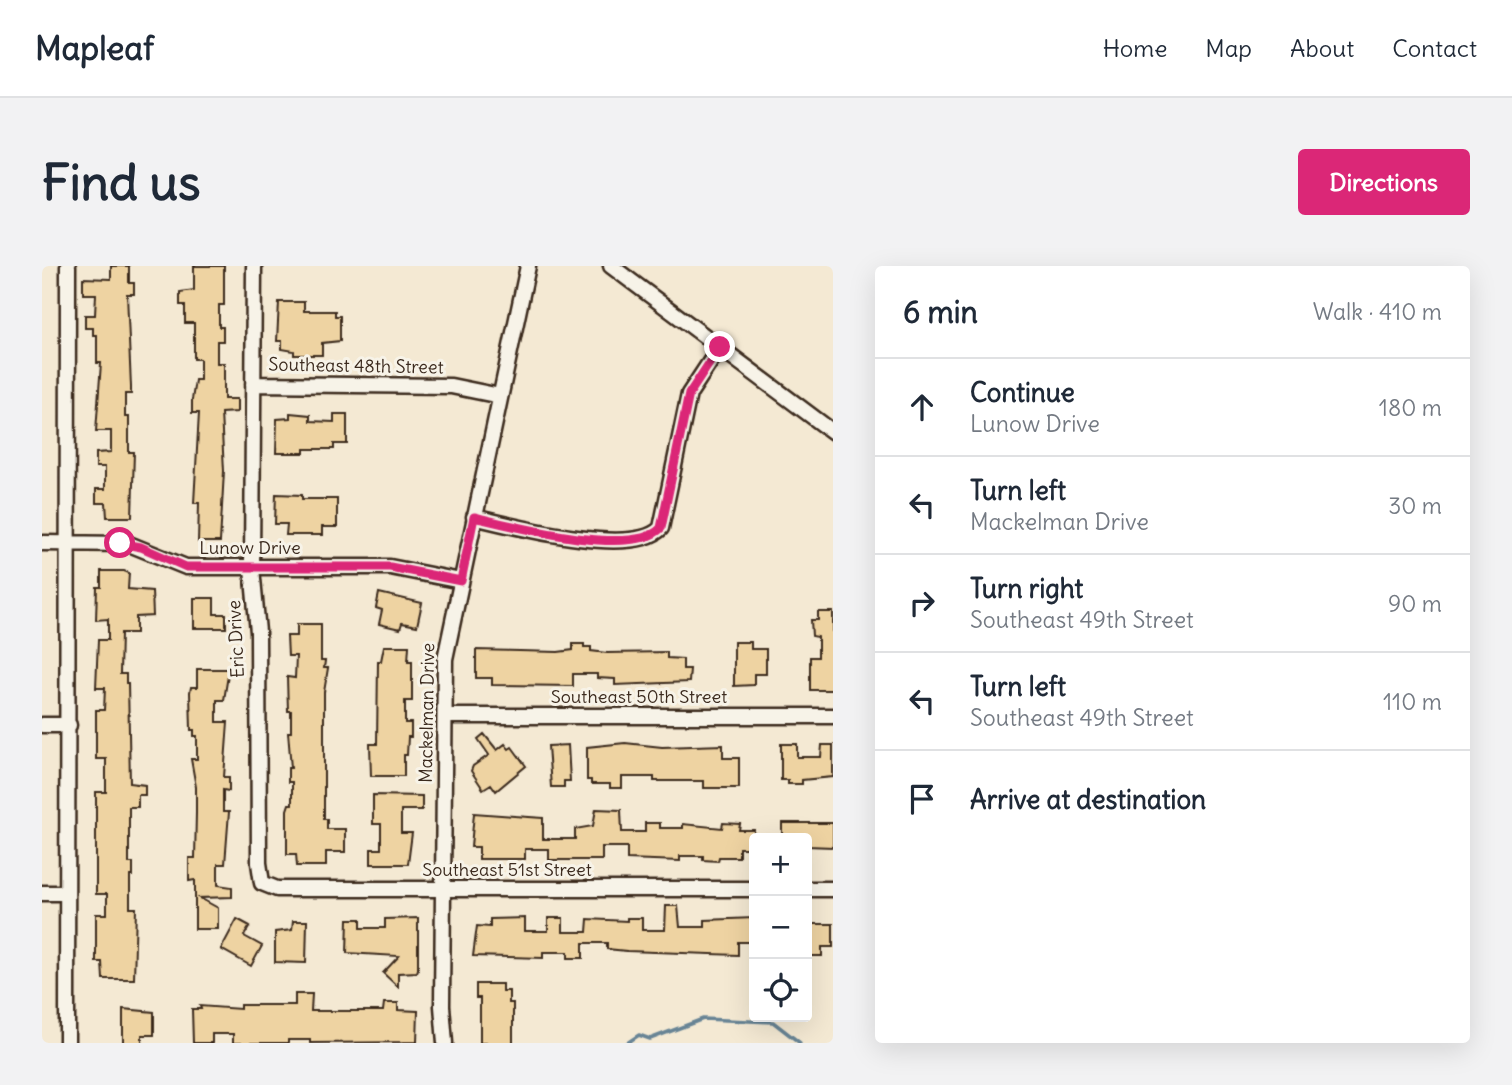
<!DOCTYPE html>
<html lang="en">
<head>
<meta charset="utf-8">
<style>
  :root { --surface:#fff; --page:#f2f2f3; --text:#1f2937; --muted:#747a83; --line:#e0e1e3; --accent:#db2777 }
  body { margin:0; font-family:Delius,sans-serif; background:var(--page); color:var(--text) }
  .controls { position:absolute; right:21px; bottom:21px; display:grid; overflow:hidden; border-radius:7px; box-shadow:0 7px 28px #0002 }
  .controls button { width:63px; height:63px; display:grid; place-items:center; padding:0; border:0; border-bottom:2px solid var(--line); background:var(--surface); color:var(--text); font:35px sans-serif }
  .stop { position:absolute; width:21px; height:21px; margin:-16px; border:5px solid #db2777; border-radius:50%; background:#fff }
  .stop.end { background:#db2777; border-color:#fff; box-shadow:0 2px 7px #0008 }
  .list { margin:0; padding:0; list-style:none }
  h2 { display:flex; justify-content:space-between; align-items:center; height:91px; margin:0; padding:0 28px; font-size:30px }
  h2 small { font-size:23px; font-weight:400; color:var(--muted) }
  .list li { display:grid; grid-template-columns:46px 1fr auto; gap:21px; align-items:center; box-sizing:border-box; height:98px; padding:0 28px; border-top:2px solid var(--line) }
  .list b { display:block; font-size:26px; white-space:nowrap }
  .list p { margin:0; font-size:23px; white-space:nowrap; color:var(--muted) }
  .list em { font-size:23px; font-style:normal; color:var(--muted) }
  .icon { flex:none; width:38px; height:38px; fill:none; stroke:currentColor; stroke-width:2; stroke-linecap:round; stroke-linejoin:round }
  .map { position:relative; flex:none; width:791px; height:777px; overflow:hidden; border-radius:7px }
  header { display:flex; align-items:center; gap:42px; box-sizing:border-box; height:98px; padding:0 35px; background:var(--surface); border-bottom:2px solid var(--line) }
  header strong { font-size:33px }
  nav { display:flex; gap:38px; margin-inline-start:auto; font-size:24px }
  .intro { display:flex; align-items:center; justify-content:space-between; box-sizing:border-box; height:168px; padding:0 42px }
  h1 { margin:0; font-size:49px }
  .button { padding:18px 32px; border-radius:7px; background:var(--accent); color:#fff; font-size:24px; font-weight:700 }
  main { display:flex; gap:42px; padding:0 42px }
  aside { flex:1; background:var(--surface); border-radius:7px; box-shadow:0 7px 28px #0002 }
  .map>svg:first-child { display:block }
</style>
</head>
<body>
<header>
<strong>Mapleaf</strong>
<nav><a>Home</a><a>Map</a><a>About</a><a>Contact</a></nav>
</header>
<div class="intro"><h1>Find us</h1><a class="button">Directions</a></div>
<main>
<div class="map">
<svg width="791" height="777" viewBox="0 0 791 777">
  <rect width="100%" height="100%" fill="#f4e9d3"/>
  <filter id="ink" filterUnits="userSpaceOnUse"><feTurbulence type="fractalNoise" baseFrequency=".0143" numOctaves="2"/><feDisplacementMap in="SourceGraphic" scale="14" xChannelSelector="R" yChannelSelector="G"/><feConvolveMatrix kernelMatrix="1 2 1 2 8 2 1 2 1" color-interpolation-filters="sRGB"/></filter>
  <g filter="url(#ink)">
    <g fill="none" stroke-linecap="round" stroke-linejoin="round">
      <path stroke="#678495" stroke-width="3.5" d="M585,777L597,769L608,773L661,753L731,756L758,777"/>
    </g>
    <path fill="#eed3a2" stroke="#3b2a1e" stroke-width="2" d="M69,0H87V17H92V28H85L89,121V128H83V151H87V186H92L90,251H65L64,237H54V223H63V201H54V187L69,186V165H54L59,97H55V69H51V62H43V49H53L54,28H41V12L69,13Z
      M152,0H182V39H177V61H181V75H175V97H182V133H195V146L179,147L182,205L178,276H156L157,237H152L157,147H150V134L153,114H158V93H152V57H143V39H138V26L152,24Z
      M237,36H262V45H293V50H298V75L280,77V89H252V85L240,83V75H235Z
      M248,147L268,149V155L292,156V148H305V178H292V183H262V187H234L235,153L248,152Z
      M234,228L260,229V233H295V261H280V269H244L245,258H233Z
      M59,305H82L87,307L86,323L110,325L111,350L94,351V367H79L78,408H84V417H86L88,517L103,519V529H96V541H87V597H91V610H88V642H94L92,713H61L60,696H54V648H65V628H54V526H64V493H54V444H62L63,422H54L56,374H66V353L54,354L55,321H59Z
      M337,327L380,337L375,360L360,357L358,363L337,358L340,344L334,342Z
      M152,332H172V348H184V362H152Z
      M776,346H791V424H768V391H776V371L770,370L769,354H776Z
      M255,358H279V395H283L282,402H286L282,426V553H285V563H303V586H284V600H255L254,588H245V544L247,538H250V516H246V502H249L246,466H249V445H246L245,411L253,412L254,390H246L245,370H255Z
      M692,376H709V383H724V408H712V419L692,420Z
      M531,378H542V381H549V385L565,387L625,386V392L641,393V403H648L647,416L573,419V413L555,412V408H531V420L450,419V412H434V384L516,386L531,384Z
      M342,380H367L366,395H370V435H363V457H369V471H366L365,489H362V510H329L328,478H335L336,395H339Z
      M155,403H187L182,434H175V456H186L182,511H187V525L181,524V546H187L183,598H176V619L190,621V631L158,632L176,642V663H153V614L147,615V592H153L154,547V521L149,493H155V470H152V464H149L148,426L149,421H155Z
      M442,468L455,484L463,478L467,483L470,481L484,500L454,525L449,518L441,523L429,505L431,500L447,489L436,473Z
      M583,477L620,481L681,479V492H697V522H662V515H612V511H580V522H568V518H549V514H545V481Z
      M739,478H755V491H779L780,479H791V511L760,514V518H746V514H739Z
      M526,479L528,515H522V521H509L506,480Z
      M331,529L380,530V544H359V567H370L366,598H329V583H339V558H331Z
      M554,543L579,544L580,566H603V557H618V562H641V558L680,562L681,557L698,558L697,564H712V582H697V591H677L676,595L661,594V590H638V595L585,593V581H560V594H507V583H483V593H437V581H429L432,547L501,552V573H533V563L551,560Z
      M740,557H791V581L765,580V572H740Z
      M624,640H636L638,661H663V654L712,652V676H696V689L585,685L565,683V677H541V692H526V686H501V692L431,690L435,660L448,661V653L483,652V665H506V652H521V666H545L546,653L585,655V652H600V664H623Z
      M376,652V703L375,706L356,707V721L341,707L357,690L305,687L306,653H319V662H343V653Z
      M195,653L208,660L202,670L220,680L209,700L179,683Z
      M251,655H265L264,697L233,696V666L250,664Z
      M767,658H791V681H780V690H765Z
      M434,718H460V725H467V737H471V777H438V732H434Z
      M253,728H270L269,745H341L342,737H356V744L376,745L375,776L268,777V774H246V777H191V768H170V777H151L150,743H159L158,740L198,743V739H253Z
      M81,743L112,746V769H100V777H81Z"/>
    <g fill="none" stroke-linecap="round" stroke-linejoin="round">
      <defs>
        <path id="minor" d="M212,0L210,302L216,366L217,597L220,617L235,623H712
          M569,0L791,166
          M211,118L409,120L458,130
          M432,251C470,260 591,292 619,262L647,128L678,81
          M0,277L87,278L144,301H348L419,315
          M403,450H791
          M0,459H27
          M765,623H791
          M0,627H25
          M25,777L26,0
          M403,777L400,740L403,393L486,0"/>
      </defs>
      <use href="#minor" stroke="#3b2a1e" stroke-width="19"/>
      <use href="#minor" stroke="#f7f3e8" stroke-width="14"/>
    </g>
  </g>
  <g fill="none" stroke-linecap="round" stroke-linejoin="round" filter="url(#ink)">
    <path stroke="#db2777" stroke-width="9" d="M78,277L99,281L144,301H348L419,315L432,251C470,260 591,292 619,262L647,128L678,81"/>
  </g>
  <g text-anchor="middle" stroke-width="6" stroke-linejoin="round" paint-order="stroke">
    <g font-size="18" fill="#3b2a1e" stroke="#f7f3e8">
      <text transform="translate(314 100) rotate(1)" y="6">Southeast 48th Street</text>
      <text x="208" y="288">Lunow Drive</text>
      <text transform="translate(194 373) rotate(-93)" y="6">Eric Drive</text>
      <text x="597" y="437">Southeast 50th Street</text>
      <text transform="translate(385 447) rotate(-89)" y="6">Mackelman Drive</text>
      <text x="465" y="610">Southeast 51st Street</text>
    </g>
  </g>
</svg>
<div class="controls">
<button>+</button>
<button>−</button>
<button><svg class="icon" aria-label="locate" viewBox="0 0 24 24"><circle cx="12" cy="12" r="6"/><path d="M12 2v4M12 18v4M2 12h4M18 12h4"/></svg></button>
</div>
<div class="stop" style="left:78px;top:277px"></div>
<div class="stop end" style="left:678px;top:81px"></div>
</div>
<aside>
<h2>6 min<small>Walk · 410 m</small></h2>
<ul class="list">
<li><svg class="icon" aria-label="ahead" viewBox="0 0 24 24"><path d="M12 20V5M6 11l6-6 6 6"/></svg><div><b>Continue</b><p>Lunow Drive</p></div><em>180 m</em></li>
<li><svg class="icon" aria-label="left" viewBox="0 0 24 24"><path d="M17 20v-9H6M10 6l-5 5 5 5"/></svg><div><b>Turn left</b><p>Mackelman Drive</p></div><em>30 m</em></li>
<li><svg class="icon" aria-label="right" viewBox="0 0 24 24"><path d="M7 20v-9h11M14 6l5 5-5 5"/></svg><div><b>Turn right</b><p>Southeast 49th Street</p></div><em>90 m</em></li>
<li><svg class="icon" aria-label="left" viewBox="0 0 24 24"><path d="M17 20v-9H6M10 6l-5 5 5 5"/></svg><div><b>Turn left</b><p>Southeast 49th Street</p></div><em>110 m</em></li>
<li><svg class="icon" aria-label="arrive" viewBox="0 0 24 24"><path d="M6 21V4h12l-3 4 3 4H6"/></svg><div><b>Arrive at destination</b></div></li>
</ul>
</aside>
</main>
</body>
</html>
